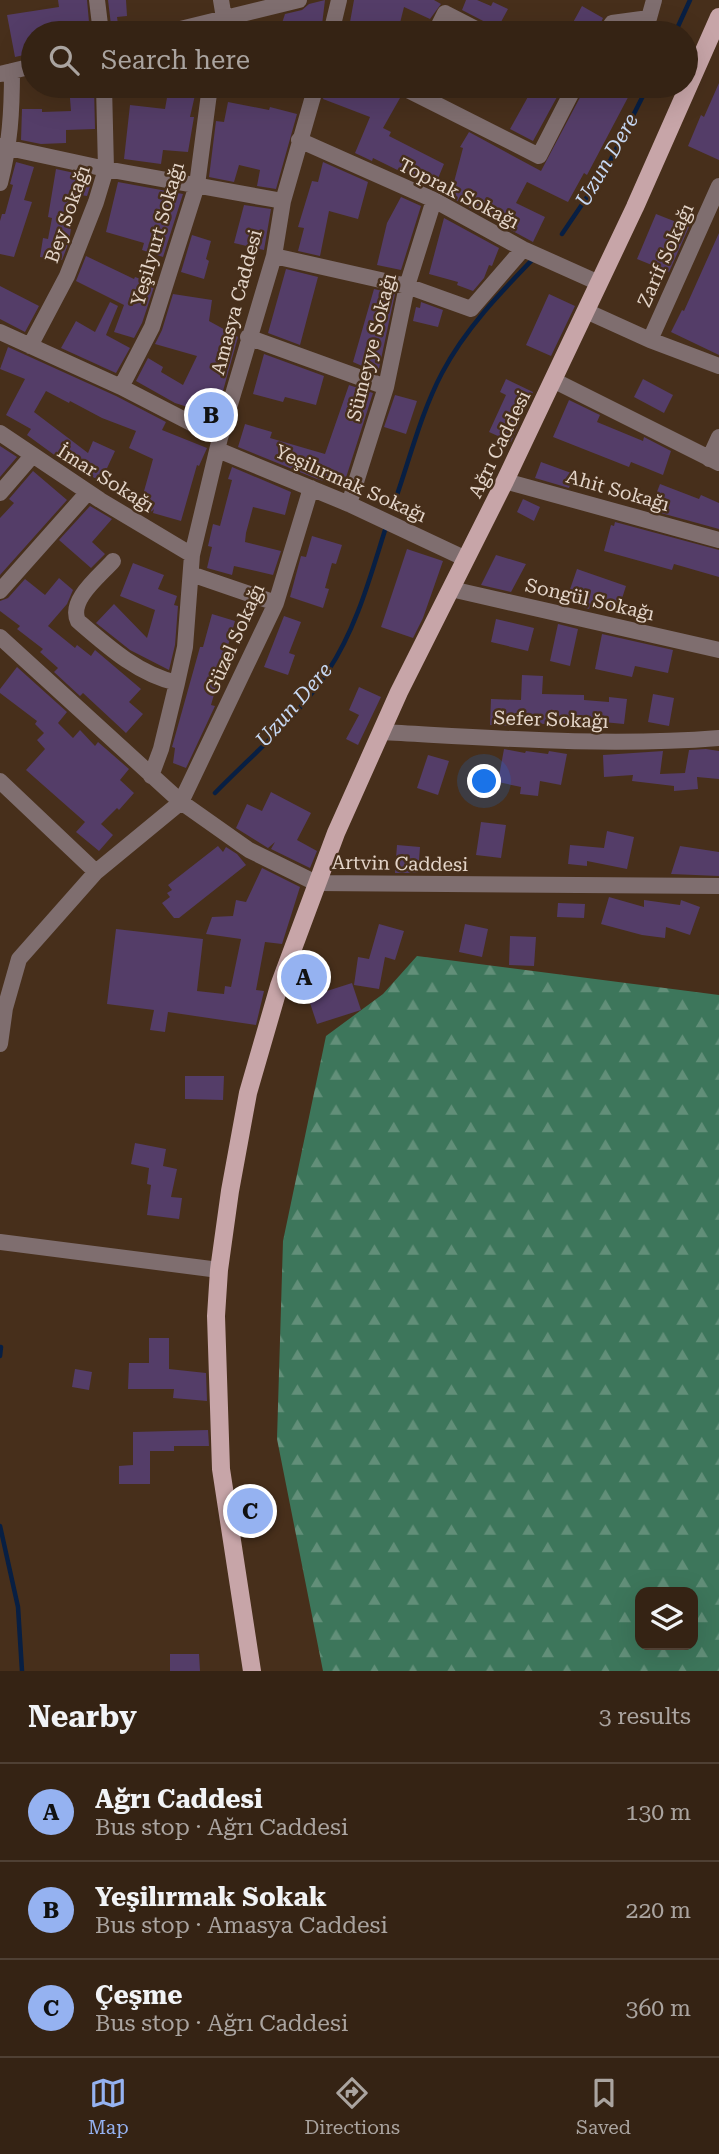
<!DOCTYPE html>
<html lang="en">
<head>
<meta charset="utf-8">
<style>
  :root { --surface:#352314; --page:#3d2b1d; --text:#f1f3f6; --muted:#aaa4a0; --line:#4f4034; --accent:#95b2f1 }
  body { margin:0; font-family:"Roboto Serif",serif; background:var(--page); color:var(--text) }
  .controls { position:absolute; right:21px; bottom:21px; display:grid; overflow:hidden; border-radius:14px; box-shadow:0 7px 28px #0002 }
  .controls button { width:63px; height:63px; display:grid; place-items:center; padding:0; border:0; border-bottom:2px solid var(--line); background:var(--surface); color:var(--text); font:35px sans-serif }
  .you { position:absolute; left:485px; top:782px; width:24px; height:24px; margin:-18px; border:5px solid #fff; border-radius:50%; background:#1a73e8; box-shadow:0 0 0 10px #1a73e833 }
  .badge { display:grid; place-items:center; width:46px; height:46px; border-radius:50%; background:var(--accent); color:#111; font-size:23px; font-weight:700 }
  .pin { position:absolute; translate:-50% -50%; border:4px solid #fff; box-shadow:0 2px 7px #0006 }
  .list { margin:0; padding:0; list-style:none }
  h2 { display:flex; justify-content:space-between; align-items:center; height:91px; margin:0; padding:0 28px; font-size:30px }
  h2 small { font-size:23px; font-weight:400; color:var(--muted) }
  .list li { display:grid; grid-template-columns:46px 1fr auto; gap:21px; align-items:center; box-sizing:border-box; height:98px; padding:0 28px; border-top:2px solid var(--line) }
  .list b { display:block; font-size:26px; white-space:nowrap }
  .list p { margin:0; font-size:23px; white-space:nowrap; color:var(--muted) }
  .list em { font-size:23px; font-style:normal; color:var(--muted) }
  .icon { flex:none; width:38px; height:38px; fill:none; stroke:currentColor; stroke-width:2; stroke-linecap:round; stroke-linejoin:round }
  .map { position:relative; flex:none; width:719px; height:1671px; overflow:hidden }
  .search { position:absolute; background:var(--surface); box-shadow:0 7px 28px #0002; left:21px; right:21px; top:21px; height:77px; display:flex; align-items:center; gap:18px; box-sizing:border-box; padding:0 24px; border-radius:38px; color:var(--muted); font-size:26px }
  .sheet { height:385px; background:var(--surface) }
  nav { display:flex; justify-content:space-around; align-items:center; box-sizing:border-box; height:98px; border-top:2px solid var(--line); background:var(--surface); font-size:19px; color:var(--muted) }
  nav a { display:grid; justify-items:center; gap:4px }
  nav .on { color:var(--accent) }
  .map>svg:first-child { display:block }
</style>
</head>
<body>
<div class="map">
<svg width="719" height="1671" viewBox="0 0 719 1671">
  <defs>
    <pattern id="forest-firs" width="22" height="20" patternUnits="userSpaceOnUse" patternTransform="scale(1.75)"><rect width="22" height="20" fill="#3d765b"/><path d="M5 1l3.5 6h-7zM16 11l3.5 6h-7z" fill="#628f79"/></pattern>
  </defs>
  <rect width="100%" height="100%" fill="#472f1b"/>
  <path fill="url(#forest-firs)" fill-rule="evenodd" d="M417,956L719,995V1671H323L277,1439L283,1241L326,1036L383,994ZM640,1592H693V1645H640Z"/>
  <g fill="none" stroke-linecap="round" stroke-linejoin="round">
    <path stroke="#081f43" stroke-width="4.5" d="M675,33L690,0
      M562,234L606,169L648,86
      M397,495C411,454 422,411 442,373C465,329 500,293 534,258
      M215,793C253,754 298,717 328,671C357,627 370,577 386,527
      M0,1356L1,1347
      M0,1526L18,1607L22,1671"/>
  </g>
  <path fill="#543d68" d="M58,0H87L90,33H33V53L15,57L7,15L59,7Z
    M108,0H126L127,16L117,17L118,24L111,25Z
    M325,0L321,33H288L291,26L282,23L285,14L302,10L309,4Z
    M354,0H434L441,4L430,19L404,7L399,27H391L390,33H348Z
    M466,0H477L491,6L493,2L508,9L495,33L489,24L462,10Z
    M582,6L603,18L596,33H579L570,28Z
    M719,83V160L688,146L701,115L704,117Z
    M69,86H94L95,129L66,130V143L41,144L21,140L22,109H42V112L71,111Z
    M327,86H390L392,92L400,98L383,128L391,132L389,136L444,164L434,188L373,158L372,161L355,153L370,117L323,99Z
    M534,86H563L533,141L510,129Z
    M586,86H634L587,175L584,173L568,202L527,182L516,203L545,217L533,242L450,197L463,148L460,147L469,132L541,171Z
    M172,90L195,95L190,117H194L188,152L163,150L161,164L124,159L130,105L165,109L168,92L171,93Z
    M228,102L269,110L270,107L297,114L276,189L257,186L260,170L239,165L234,182L209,177L216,121L224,122Z
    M16,162L34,167L24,200L32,202L14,257L0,254V221L2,214H5L13,185L10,184Z
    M323,162L368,182L358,219L329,211L320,256L298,251L304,228L298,227L312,181L318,182Z
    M56,169L93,177L87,196L74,194L69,221L72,222L69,242L62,260L40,257L43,238L48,239L52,218L48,217Z
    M118,182L183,194L163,257L142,250L144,243L106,232Z
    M401,197L421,206L401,270L377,265L387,223Z
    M244,205L271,209L264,250L234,243Z
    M656,214L689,227L669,272L637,259Z
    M444,218L499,248L492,266L489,265L484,278L473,291L457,285L458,282L429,274Z
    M719,233V355L671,332L682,310L684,311Z
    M192,235L211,241L206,259L209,261L204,279L181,272Z
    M86,256L134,279L135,277L155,284L142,323L134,338L114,332L124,305L76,281Z
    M286,269L318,277L300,345L268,333Z
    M0,286L39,306L25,332L0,319Z
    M374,289L395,294L378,373L353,362Z
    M173,294L212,300L209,321L238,337L216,416L175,403L136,381L148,358L163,367L161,372L183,385L197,356L155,344L162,330Z
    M549,294L575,306L551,356L526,345Z
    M110,302L118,306L106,335L130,348L116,373L61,348L76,321L95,332Z
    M421,302L443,310L438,327L413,321L416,307L420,308Z
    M8,347L116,396L166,422L162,430L207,448L199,466L197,465L181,521L153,513L154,509L151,512L139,509L153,459L129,448L136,431L102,418L70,401L69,403L46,391L34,412L88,453L93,441L115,451L101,481L68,465L27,435L31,429L6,415L25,379L0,369Z
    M264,354L324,376L316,405L285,397L283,402L253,394Z
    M506,379L533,392L511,442L489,432L506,395L500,392Z
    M643,379L673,395L664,413L634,397Z
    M349,385L373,393L343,487L317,479L238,447L245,424L272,432L270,438L325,454Z
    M395,395L417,401L406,434L384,427Z
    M569,400L600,415L597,422L643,441L644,437L671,451L663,475L631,462L629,467L553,437Z
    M0,446L17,457L0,477Z
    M541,462L574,474L569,488L535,478Z
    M232,467L291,492L285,515L253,507L246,533L245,542L281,551L273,575L234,566L232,575L207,568L212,547L208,546L213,524L220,526L232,480L228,479Z
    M33,471L67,500L0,575V518L14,503L9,499Z
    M660,484L699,499L701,495L719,503V529L650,510Z
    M523,499L540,507L534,521L517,512Z
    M90,506L112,519L92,542L105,554L91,568L59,540Z
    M615,522L719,550V577L674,564L672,570L604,551L611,525L614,526Z
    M312,536L342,545L336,564L332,563L325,588L329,589L323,608L290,597L301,556L306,557Z
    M407,549L443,561L423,618L413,638L381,627Z
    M496,555L526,564L511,592L481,585Z
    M133,563L164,575L158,589L177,596L174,605L178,606L175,645L169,670L130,650L96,623L114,604L147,638L155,610L120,596Z
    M577,569L626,586L618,611L591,602L589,609L566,601Z
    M59,578L73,590L67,604L48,626L75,648L77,645L91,656L95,650L141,689L129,702L143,714L126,733L83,693L80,696L54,672L58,668L40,652L43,649L17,629L20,626L0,611V601L8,598L25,579L45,595Z
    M212,614L235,621L211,705L215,706L186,768L173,763L175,748L172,747L200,647H203Z
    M284,616L301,622L289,653L295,655L288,675L264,667Z
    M496,619L534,628L528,651L491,642Z
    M558,624L578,629L570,666L550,661Z
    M602,634L673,650L668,673L635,666L632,677L595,669Z
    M17,667L67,712L58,723L73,738L80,730L95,746L98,742L129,769L120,780L134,793L119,810L117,808L101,824L113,835L99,851L76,832L85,822L26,770L45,749L37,740L44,733L35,724L37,721L0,693V689Z
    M522,675L543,676L542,694L584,695V700L609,702V697L627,699L624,724L603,722V728L515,722V726L490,725L491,699L521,700Z
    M359,687L381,697L358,745L346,739L359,715L349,710Z
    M653,694L674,698L669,726L648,722Z
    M504,749L525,753L526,751L548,754L549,751L567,754L561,785L540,781L538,796L520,794L521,787L498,782Z
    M706,749L719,751V779L697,777L698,789L674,791V786L632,781L633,775L604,777L603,755L663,751L660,774L685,773L689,750Z
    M428,755L449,761L438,795L417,788Z
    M271,792L311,813L297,840L317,851L310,868L271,849L275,842L268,848L236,828L247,804L262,811Z
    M481,822L506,825L501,858L476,855Z
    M607,831L634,837L627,869L587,861V866L568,864L570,845L604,848Z
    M397,845L420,847L418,873H395Z
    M218,846L223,852L226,847L237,854L246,865L179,918H174L162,903L170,897L167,893L172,890L168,885Z
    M680,846L719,852V876L671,874Z
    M262,868L300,887L282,944L265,942L256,990L264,991L256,1025L168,1012L165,1032L150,1030L154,1010L107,1004L116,929L203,939L197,991L224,994L225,986L231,987L241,939L206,934L212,917L233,916L236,900L246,902Z
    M609,897L644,907V900L680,905L681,900L700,907L690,935L666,927L665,938L642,935L601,924Z
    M558,903L585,904L584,918L557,917Z
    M379,924L404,931L395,960L385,957L379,989L354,985L358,957L369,959Z
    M465,924L488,929L482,957L459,952Z
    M510,936L536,937L534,966L509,965Z
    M352,983L361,1010L317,1024L308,997Z
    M185,1076H224L223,1100L185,1099Z
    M135,1143L166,1149L163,1166L177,1169L171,1197L182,1198L179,1219L147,1215L151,1185L147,1184L149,1168L131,1164Z
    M149,1338H169V1369L206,1373L207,1401L173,1398L174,1389H128L129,1363H149Z
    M75,1369L92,1372L89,1390L72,1387Z
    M208,1430L209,1446H174V1451H150V1484H119V1466L133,1465V1432Z
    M170,1654H199L200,1671H170Z"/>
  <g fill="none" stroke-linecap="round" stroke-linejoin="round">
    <path stroke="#7f6e6f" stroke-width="16" d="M97,0L101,33
      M221,0L224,18L221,33
      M164,33L299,0
      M331,33L339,0
      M435,33L445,13L484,33
      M606,33L612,23L649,18L654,0
      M0,74L33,66
      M400,86L539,156L575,86
      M299,140L434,200L523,249L599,283
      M0,146L106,169L283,201
      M0,183C10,144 12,112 12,71
      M274,256L407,286L471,309L523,249
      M586,311L650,340L719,366
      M0,332L121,387L220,438
      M248,337L386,387
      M650,340L719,186
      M30,346L67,276L96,202L106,169L104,86
      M553,380L719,463
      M121,387L152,327L197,185L210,86
      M0,433L100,500L192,555
      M218,450L349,504L466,559
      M709,459L719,437
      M505,481L719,540
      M0,493L32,456
      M349,504L386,387L407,286L434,200
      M113,561C100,576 68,600 78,621C108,647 138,674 177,683
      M191,574L276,603
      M451,589L719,650
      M0,591L88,492
      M0,637L181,802L249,850L316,883L719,886
      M381,732C494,738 607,747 719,738
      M151,776L161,749L177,683L185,647L192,555L220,438L274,256L283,201L316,86
      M0,781L96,872
      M0,1044L5,1008L19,959L96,872L181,802L276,603L311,488
      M0,1242L219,1270"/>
    <path stroke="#c7a5a8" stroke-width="18" d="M252,1671L221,1469L216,1316L219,1270L230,1191L248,1093L279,986L336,833L399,692L505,481L635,207L719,17"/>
  </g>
  <g text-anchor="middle" stroke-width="5" stroke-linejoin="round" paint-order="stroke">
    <g font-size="19" fill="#e4d5c9" stroke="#472f1b">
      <text transform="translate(459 193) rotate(27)" y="7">Toprak Sokağı</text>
      <text transform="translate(67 214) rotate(-71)" y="7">Bey Sokağı</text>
      <text transform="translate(157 234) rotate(-74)" y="7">Yeşilyurt Sokağı</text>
      <text transform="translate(665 255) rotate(-66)" y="7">Zarif Sokağı</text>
      <text transform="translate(236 302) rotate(-75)" y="7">Amasya Caddesi</text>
      <text transform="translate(371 347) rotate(-76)" y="7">Sümeyye Sokağı</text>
      <text transform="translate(499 444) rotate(-64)" y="7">Ağrı Caddesi</text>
      <text transform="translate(106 478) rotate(32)" y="7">İmar Sokağı</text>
      <text transform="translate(351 483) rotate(24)" y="7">Yeşilırmak Sokağı</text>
      <text transform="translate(618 490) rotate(16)" y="7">Ahit Sokağı</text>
      <text transform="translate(590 599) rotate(13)" y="7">Songül Sokağı</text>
      <text transform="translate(234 639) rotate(-66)" y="7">Güzel Sokağı</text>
      <text transform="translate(551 719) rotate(2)" y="7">Sefer Sokağı</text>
      <text transform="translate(400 863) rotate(1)" y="7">Artvin Caddesi</text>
    </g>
    <g font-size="21" font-style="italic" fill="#c7d8f3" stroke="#472f1b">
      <text transform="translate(607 160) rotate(-60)" y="7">Uzun Dere</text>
      <text transform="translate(294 705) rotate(-49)" y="7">Uzun Dere</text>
    </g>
  </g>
</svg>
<div class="controls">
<button><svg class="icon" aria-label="layers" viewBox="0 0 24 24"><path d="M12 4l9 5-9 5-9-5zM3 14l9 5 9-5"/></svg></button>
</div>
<div class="you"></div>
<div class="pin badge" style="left:304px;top:977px">A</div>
<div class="pin badge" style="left:211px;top:415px">B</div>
<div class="pin badge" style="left:250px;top:1511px">C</div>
<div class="search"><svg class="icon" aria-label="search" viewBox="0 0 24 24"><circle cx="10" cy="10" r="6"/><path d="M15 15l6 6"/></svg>Search here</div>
</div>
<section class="sheet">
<h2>Nearby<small>3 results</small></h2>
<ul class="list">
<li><span class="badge">A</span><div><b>Ağrı Caddesi</b><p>Bus stop · Ağrı Caddesi</p></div><em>130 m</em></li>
<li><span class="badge">B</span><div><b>Yeşilırmak Sokak</b><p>Bus stop · Amasya Caddesi</p></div><em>220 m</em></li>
<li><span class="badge">C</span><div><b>Çeşme</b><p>Bus stop · Ağrı Caddesi</p></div><em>360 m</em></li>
</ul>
</section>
<nav>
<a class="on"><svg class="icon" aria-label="map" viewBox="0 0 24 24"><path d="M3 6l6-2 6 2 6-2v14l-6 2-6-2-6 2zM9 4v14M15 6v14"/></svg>Map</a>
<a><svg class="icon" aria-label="directions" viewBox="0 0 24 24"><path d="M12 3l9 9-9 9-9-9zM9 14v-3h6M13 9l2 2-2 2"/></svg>Directions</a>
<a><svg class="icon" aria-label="saved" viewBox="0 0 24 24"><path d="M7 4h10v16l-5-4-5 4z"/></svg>Saved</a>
</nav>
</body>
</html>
